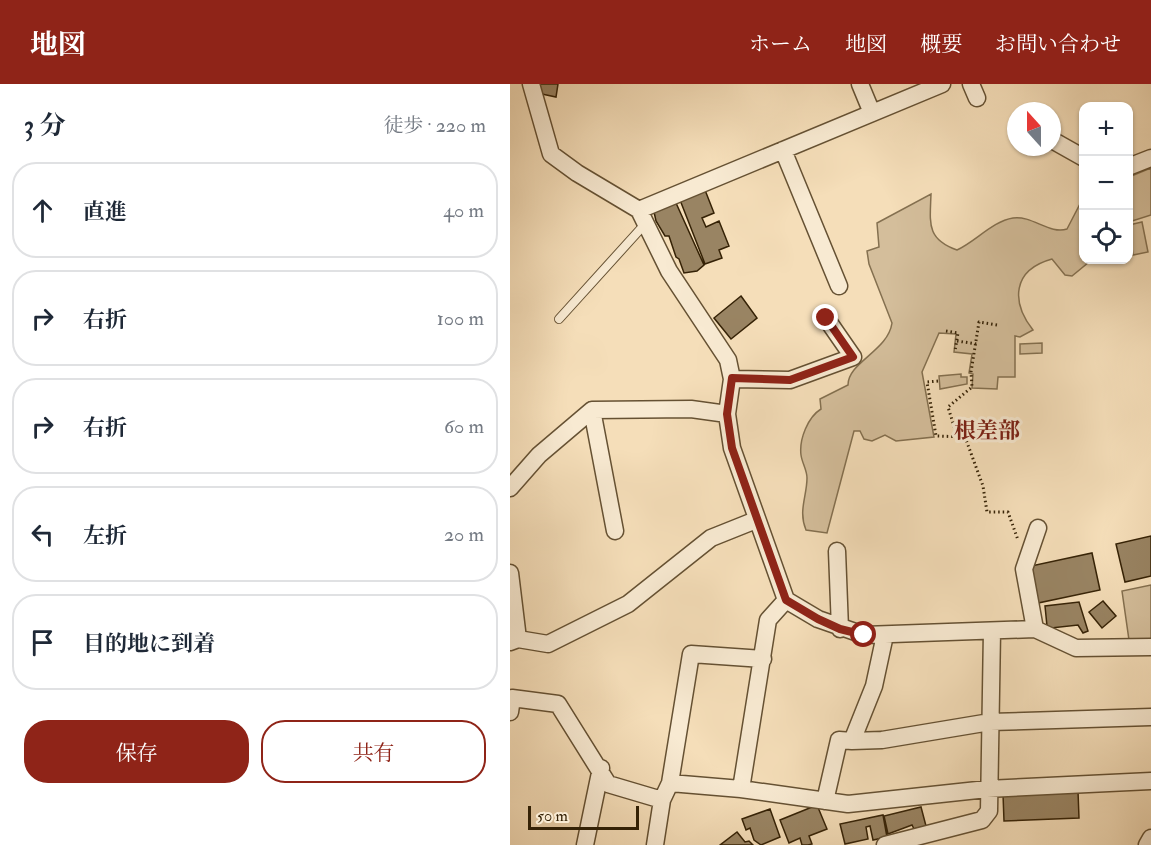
<!DOCTYPE html>
<html lang="ja">
<head>
<meta charset="utf-8">
<style>
  :root { --surface:#fff; --page:#f6f6f7; --text:#1f2937; --muted:#747a83; --line:#e0e1e3; --accent:#8f2418 }
  body { margin:0; font-family:"IM FELL Double Pica","Noto Serif JP",serif; background:var(--page); color:var(--text) }
  .controls { position:absolute; right:18px; top:18px; display:grid; overflow:hidden; border-radius:12px; box-shadow:0 2px 4px #0004 }
  .controls button { width:54px; height:54px; display:grid; place-items:center; padding:0; border:0; border-bottom:2px solid var(--line); background:var(--surface); color:var(--text); font:30px sans-serif }
  .compass { position:absolute; left:497px; top:18px; width:54px; height:54px; border-radius:50%; background:var(--surface); box-shadow:0 2px 4px #0004; rotate:339deg }
  .scale { position:absolute; left:18px; bottom:15px; width:111px; box-sizing:border-box; padding-left:6px; border:3px solid #352206; border-top:0; font-size:16px; line-height:21px; white-space:nowrap; color:#352206; -webkit-text-stroke:4px #f8ead2; paint-order:stroke }
  .stop { position:absolute; width:18px; height:18px; margin:-14px; border:4px solid #8f2418; border-radius:50%; background:#fff }
  .stop.end { background:#8f2418; border-color:#fff; box-shadow:0 2px 6px #0008 }
  .list { margin:0; padding:0; list-style:none }
  h2 { display:flex; justify-content:space-between; align-items:center; height:78px; margin:0; padding:0 24px; font-size:26px }
  h2 small { font-size:20px; font-weight:400; color:var(--muted) }
  .list li { display:grid; grid-template-columns:39px 1fr auto; gap:18px; align-items:center; box-sizing:border-box; height:96px; margin:0 12px 12px; padding:0 12px; border:2px solid var(--line); border-radius:24px }
  .list b { display:block; font-size:22px; white-space:nowrap }
  .list em { font-size:20px; font-style:normal; color:var(--muted) }
  .actions { display:flex; gap:12px; padding:18px 24px }
  .actions a { flex:1; padding:14px 0; border:2px solid var(--accent); border-radius:24px; text-align:center; font-size:21px; color:var(--accent) }
  .actions .main { background:var(--accent); color:#fff }
  .icon { flex:none; width:33px; height:33px; fill:none; stroke:currentColor; stroke-width:2; stroke-linecap:round; stroke-linejoin:round }
  .map { position:relative; flex:none; width:641px; height:761px; overflow:hidden }
  header { display:flex; align-items:center; gap:36px; box-sizing:border-box; height:84px; padding:0 30px; background:var(--accent); color:#fff }
  header strong { font-size:28px }
  nav { display:flex; gap:33px; margin-inline-start:auto; font-size:21px }
  main { display:flex }
  aside { flex:1; background:var(--surface) }
  .map>svg:first-child { display:block }
</style>
</head>
<body>
<header>
<strong>地図</strong>
<nav><a>ホーム</a><a>地図</a><a>概要</a><a>お問い合わせ</a></nav>
</header>
<main>
<aside>
<h2>3 分<small>徒歩 · 220 m</small></h2>
<ul class="list">
<li><svg class="icon" aria-label="ahead" viewBox="0 0 24 24"><path d="M12 20V5M6 11l6-6 6 6"/></svg><div><b>直進</b></div><em>40 m</em></li>
<li><svg class="icon" aria-label="right" viewBox="0 0 24 24"><path d="M7 20v-9h11M14 6l5 5-5 5"/></svg><div><b>右折</b></div><em>100 m</em></li>
<li><svg class="icon" aria-label="right" viewBox="0 0 24 24"><path d="M7 20v-9h11M14 6l5 5-5 5"/></svg><div><b>右折</b></div><em>60 m</em></li>
<li><svg class="icon" aria-label="left" viewBox="0 0 24 24"><path d="M17 20v-9H6M10 6l-5 5 5 5"/></svg><div><b>左折</b></div><em>20 m</em></li>
<li><svg class="icon" aria-label="arrive" viewBox="0 0 24 24"><path d="M6 21V4h12l-3 4 3 4H6"/></svg><div><b>目的地に到着</b></div></li>
</ul>
<div class="actions"><a class="main">保存</a><a>共有</a></div>
</aside>
<div class="map">
<svg width="641" height="761" viewBox="0 0 641 761">
  <rect width="100%" height="100%" fill="#f5deb9"/>
  <filter id="stains"><feTurbulence type="fractalNoise" baseFrequency=".00333" numOctaves="4"/><feColorMatrix values="0 0 0 0 .2 0 0 0 0 .09 0 0 0 0 .02 0 0 0 .5 -.17"/></filter>
  <radialGradient id="worn" r=".72"><stop offset=".6" stop-color="#630" stop-opacity="0"/><stop offset="1" stop-color="#630" stop-opacity=".3"/></radialGradient>
  <path fill="#d4be9b" stroke="#847050" stroke-width="1.5" d="M641,84V131L619,138V93Z
    M421,110C420,139 416,155 447,166C465,158 483,137 503,134C522,131 540,151 557,145L571,118L573,119L574,176H580L579,178L562,192L555,191L542,175C502,186 501,218 523,246L510,253L505,252V293H488L487,305L462,304L463,290L459,289L462,270L444,268L446,250L429,249L412,288L424,353L386,357L375,351L362,357L354,355L350,347H344L317,449L296,446C288,427 297,412 297,394C297,386 292,379 291,371C289,355 298,333 311,325L310,315L338,301C338,278 378,267 382,239L359,180L357,167L369,163L367,139Z
    M632,138L638,168L623,171L619,141Z
    M532,259V269L510,270V260Z
    M451,290V293H457V300L430,305L429,292Z
    M641,501V555L619,556L612,507Z"/>
  <path fill="#998463" stroke="#352206" stroke-width="1.5" d="M29,0H48L46,13L27,9Z
    M195,106L204,129L192,134L196,143L209,137L219,162L209,166L212,174L195,180L170,116Z
    M166,119L194,181L187,187L174,189L169,175L166,173L159,152H155L146,137L144,128Z
    M231,212L247,234L221,255L204,234Z
    M641,452V492L615,498L606,460Z
    M582,469L590,506L528,519L521,482Z
    M593,517L606,532L592,544L579,528Z
    M569,518L578,547L573,549L568,541L541,544L537,542L535,522Z
    M568,707L569,734L494,737L493,710Z
    M307,721L317,745L299,752L302,760L298,761H292L290,754L279,759L270,736Z
    M411,723L416,742L404,745L402,741L378,750L374,732Z
    M260,725L270,753L251,761L244,756L240,744L236,746L232,735Z
    M373,731L377,753L363,756L360,742L356,743L358,755L335,760L330,740Z
    M227,748L235,758L239,757L243,761H210Z"/>
  <g fill="none" stroke-linecap="round" stroke-linejoin="round">
    <defs>
      <path id="lane" d="M49,235L135,140"/>
      <path id="street" d="M21,0L41,70L67,89L129,126L159,187L218,276L222,295L217,330L222,364L276,516L308,535L354,551L525,545L566,564L641,563
        M350,0L362,29
        M461,0L467,14
        M542,56L574,74
        M273,66L329,202
        M618,83L641,74
        M129,126L432,0
        M222,295L280,296L343,273L316,234
        M82,326L105,447
        M0,404L29,371L82,326L181,325L217,330
        M327,467L330,545
        M0,489L8,555
        M525,545L514,485L528,444
        M0,558L8,555L38,560L118,520L201,454L246,436
        M0,628L2,614L48,620L98,700L152,716
        M342,657L372,656L480,638L641,633
        M160,699L181,570L253,575
        M231,705L258,536L276,516
        M315,717L329,656L342,657L364,602L375,551
        M75,761L91,684
        M145,761L152,716L160,699L231,705L338,720L477,705L641,697
        M375,761L472,736L479,727L482,547
        M637,761L641,754"/>
    </defs>
    <use href="#lane" stroke="#655133" stroke-width="10"/>
    <use href="#street" stroke="#655133" stroke-width="19"/>
    <path stroke="#352206" stroke-width="3" stroke-dasharray="1.5 3" stroke-linecap="butt" d="M436,247L448,249L445,267
      M447,257L467,260
      M428,297L417,298L426,352L455,353L473,402L477,428H498L508,456
      M447,352L438,323L462,303L461,288L469,238L487,241"/>
    <use href="#lane" stroke="#f8ead2" stroke-width="8"/>
    <use href="#street" stroke="#f8ead2" stroke-width="16"/>
  </g>
  <g fill="none" stroke-linecap="round" stroke-linejoin="round">
    <path stroke="#8f2418" stroke-width="8" d="M316,234L343,273L280,296L222,294L217,330L222,364L276,516L308,535L330,545L354,551"/>
  </g>
  <g text-anchor="middle" stroke-width="6" stroke-linejoin="round" paint-order="stroke">
    <g font-size="22" font-weight="bold" fill="#7a1f14" stroke="#f8ead2">
      <text x="477" y="354">根差部</text>
    </g>
  </g>
  <rect width="100%" height="100%" filter="url(#stains)"/>
  <rect width="100%" height="100%" fill="url(#worn)"/>
</svg>
<div class="controls">
<button>+</button>
<button>−</button>
<button><svg class="icon" aria-label="locate" viewBox="0 0 24 24"><circle cx="12" cy="12" r="6"/><path d="M12 2v4M12 18v4M2 12h4M18 12h4"/></svg></button>
</div>
<svg class="compass" viewBox="-18 -18 36 36"><path d="M0-13l5 13h-10z" fill="#e53935"/><path d="M0 13l5-13h-10z" fill="#747a83"/></svg>
<div class="scale">50 m</div>
<div class="stop" style="left:354px;top:551px"></div>
<div class="stop end" style="left:316px;top:234px"></div>
</div>
</main>
</body>
</html>
